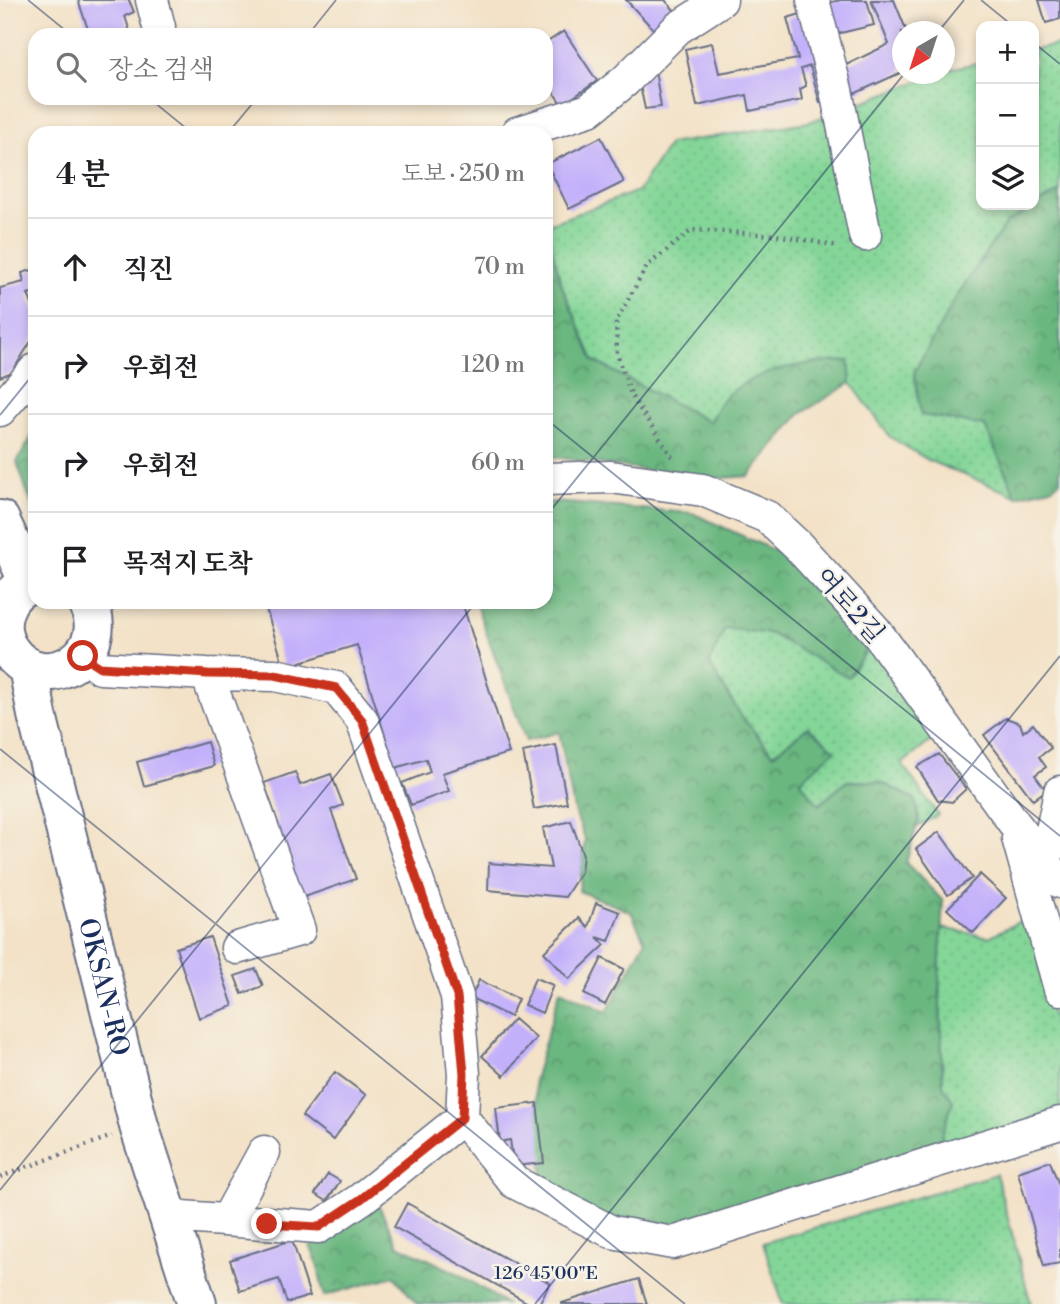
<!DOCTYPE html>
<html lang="ko">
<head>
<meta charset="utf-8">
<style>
  :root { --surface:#fff; --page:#f2f2f2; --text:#202124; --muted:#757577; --line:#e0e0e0 }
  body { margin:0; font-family:"Libre Bodoni","Noto Serif KR",serif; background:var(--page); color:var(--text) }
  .controls { position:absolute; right:21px; top:21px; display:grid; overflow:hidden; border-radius:14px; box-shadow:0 4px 10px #0003 }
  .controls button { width:63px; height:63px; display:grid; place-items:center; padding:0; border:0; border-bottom:2px solid var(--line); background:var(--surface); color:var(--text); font:35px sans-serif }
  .compass { position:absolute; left:892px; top:21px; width:63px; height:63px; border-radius:50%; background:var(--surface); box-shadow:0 4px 10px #0003; rotate:219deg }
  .stop { position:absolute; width:21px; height:21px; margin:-16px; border:5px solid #c8321e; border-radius:50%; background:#fff }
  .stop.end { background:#c8321e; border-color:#fff; box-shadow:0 2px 7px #0008 }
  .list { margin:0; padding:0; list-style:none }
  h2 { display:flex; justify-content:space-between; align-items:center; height:91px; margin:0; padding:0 28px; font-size:30px }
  h2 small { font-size:23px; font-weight:400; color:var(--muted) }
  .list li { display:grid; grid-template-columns:46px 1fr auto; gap:21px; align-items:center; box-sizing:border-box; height:98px; padding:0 28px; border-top:2px solid var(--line) }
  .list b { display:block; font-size:26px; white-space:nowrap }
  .list em { font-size:23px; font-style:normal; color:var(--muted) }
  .icon { flex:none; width:38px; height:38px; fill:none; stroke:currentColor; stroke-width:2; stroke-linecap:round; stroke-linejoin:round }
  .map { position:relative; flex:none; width:1060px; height:1304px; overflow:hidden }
  .search { position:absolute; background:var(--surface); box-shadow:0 4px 10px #0003; left:28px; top:28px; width:525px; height:77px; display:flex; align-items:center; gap:18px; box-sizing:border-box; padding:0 24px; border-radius:21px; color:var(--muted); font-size:26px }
  .panel { position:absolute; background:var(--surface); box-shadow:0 4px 10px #0003; left:28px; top:126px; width:525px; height:483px; border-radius:21px }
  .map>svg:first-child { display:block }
</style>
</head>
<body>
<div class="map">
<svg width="1060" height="1304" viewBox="0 0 1060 1304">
  <defs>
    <pattern id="grass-dots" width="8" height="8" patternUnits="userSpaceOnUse" patternTransform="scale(1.75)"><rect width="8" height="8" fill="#84d698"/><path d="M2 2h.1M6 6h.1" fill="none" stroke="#71b885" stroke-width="1.8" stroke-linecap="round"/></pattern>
    <pattern id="forest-crowns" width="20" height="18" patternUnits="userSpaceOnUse" patternTransform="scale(1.75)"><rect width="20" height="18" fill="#6bb780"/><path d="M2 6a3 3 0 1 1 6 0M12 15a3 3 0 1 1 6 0" fill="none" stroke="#57956c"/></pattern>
  </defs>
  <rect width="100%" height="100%" fill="#f7f3e8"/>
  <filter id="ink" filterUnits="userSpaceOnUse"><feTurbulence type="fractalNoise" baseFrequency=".0143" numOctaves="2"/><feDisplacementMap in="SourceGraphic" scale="14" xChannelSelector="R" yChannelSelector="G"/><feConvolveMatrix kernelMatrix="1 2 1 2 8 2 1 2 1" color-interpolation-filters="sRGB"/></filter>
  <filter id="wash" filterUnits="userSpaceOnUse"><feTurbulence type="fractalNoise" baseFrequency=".00686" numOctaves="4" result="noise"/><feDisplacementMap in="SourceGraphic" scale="28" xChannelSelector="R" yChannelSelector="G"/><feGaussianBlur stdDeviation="1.57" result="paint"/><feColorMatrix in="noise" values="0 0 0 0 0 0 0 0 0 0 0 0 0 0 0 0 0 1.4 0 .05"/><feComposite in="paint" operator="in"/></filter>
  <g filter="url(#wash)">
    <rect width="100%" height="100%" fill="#f3e2c7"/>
    <path fill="url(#grass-dots)" stroke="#50827b" stroke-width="2" d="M1060,44V191L1006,223L921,415L985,426L1016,496L930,461L890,437L851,383L849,362L725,396L710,423L594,361L561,284L546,225L638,191L669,144L809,122L954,68L981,62V205H1034V50Z
      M725,628L771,634L848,677L870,645L937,736L902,764L938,815L916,828L919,819L915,799L880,782L847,781L819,805L800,781L835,749L773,754L741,716L709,663Z
      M1030,916L1060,1048V1109L936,1153L953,1101L943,1086L939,976L941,928L989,937Z
      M996,1174L1031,1304H783L763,1243Z"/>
    <path fill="url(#forest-crowns)" stroke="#43736f" stroke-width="2" d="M1060,191V481L1051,488L1016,496L985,426L921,415L914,372L960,291L1006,223Z
      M546,225L561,284L594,361L709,422C715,414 719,401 727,395C762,367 806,362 849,361L851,383L800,414L749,476L708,479L546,456Z
      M35,431V515L17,462Z
      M554,502L692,513L793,559L870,645L848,677L771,634L725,628L709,663L741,716L773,754L808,727L835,750L800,781L819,805L847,781L880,782L915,799L919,819L906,863L943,901L939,976L943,1086L953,1101L936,1153L669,1234L611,1222L544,1186L534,1080L560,990L607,1012L645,941L631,912L579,891L585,839L574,810L559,732L526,741L475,602H546V503Z
      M379,1206L398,1245L459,1274L506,1304H417L394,1276L324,1296L317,1262L309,1243L358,1211Z"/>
    <g id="blocks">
      <path fill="#c3b0fb" d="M78,0H129L134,12L125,16L131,35H90Z
        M626,0H665L675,11L654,30Z
        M840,0H867L874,25L828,36L820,5Z
        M871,0H894L907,32H902V72L854,94L842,67L889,44Z
        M1039,0H1060V19L1046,23Z
        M808,12L832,100L820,103L810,66L801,69L806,86L800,89L802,100L750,111L747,95L697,106L685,49L712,43L719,73L798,59L787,18Z
        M564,31L597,81L562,105L546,81V43Z
        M655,70L661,107L645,109L639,81Z
        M601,137L624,182L569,209L547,164Z
        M35,269V292L28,294L35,312V335L12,372L0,377V288L24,282L22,273Z
        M264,602H462L509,753L442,773L449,791L411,805L402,783L430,772L426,759L395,768L357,645L284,667Z
        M1006,718L1020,723L1023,732L1033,724L1051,748L1039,757L1046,767L1035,775L1046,790L1033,800L984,735Z
        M207,742L214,766L144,786L137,762Z
        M556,745L567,803L534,809L523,752Z
        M939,754L966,789L952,802L938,800L917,767Z
        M295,772L300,785L331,774L343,805L331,810L356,879L293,901L267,827L278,823L264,783Z
        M571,821L583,855L581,872L565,897L488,890L489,863L551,868L543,828Z
        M939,832L972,878L948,895L916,849Z
        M980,874L1006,898L973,933L947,909Z
        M596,903L620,912L609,941L597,937L605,945L569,979L544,952L579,918L588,927Z
        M210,937L233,1006L199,1018L176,948Z
        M602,958L624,969L605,1005L584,994Z
        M256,969L263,986L242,994L235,976Z
        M535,978L553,985L542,1013L524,1005Z
        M479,980L518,999L510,1017L471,998Z
        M514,1019L536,1038L504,1076L482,1056Z
        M335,1072L366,1095L333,1140L302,1116Z
        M537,1103L544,1163L514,1166L510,1140L500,1142L496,1108Z
        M1050,1161L1060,1188V1263L1044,1266L1018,1172Z
        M328,1174L340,1181L327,1201L315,1194Z
        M407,1203L550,1283L539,1304H530L394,1227Z
        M292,1240L310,1296L287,1303L279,1279L240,1291L230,1260Z
        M639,1279L647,1304H562V1303Z"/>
    </g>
  </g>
  <g filter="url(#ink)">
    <use href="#blocks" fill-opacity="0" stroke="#676e83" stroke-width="2"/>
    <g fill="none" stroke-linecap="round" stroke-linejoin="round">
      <defs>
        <path id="minor" d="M152,0L159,27
          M813,0L836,90L865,235
          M517,133L589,110L625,81L678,28L721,0
          M0,410L35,370
          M546,479L611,477L703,490L767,517L798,546L875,630L1014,823L1060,882
          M83,656L100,668L207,674L275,675L336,688L362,720L457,996L464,1074L462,1118L361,1199L319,1227L169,1216
          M207,674L299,930L237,948
          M1018,838L1060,989
          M1045,864L1060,792
          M462,1118L514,1182L612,1232L673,1243L1060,1123
          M227,1220L264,1152"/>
        <g id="major">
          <path d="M0,520L29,583"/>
          <path d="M35,582C18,586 7,599 3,615C0,628 3,641 10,651C44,699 116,653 87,602"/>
          <path id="s1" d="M28,667L37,715L139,1126L197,1304"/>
        </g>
      </defs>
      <use href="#minor" stroke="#676e83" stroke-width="35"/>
      <use href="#major" stroke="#676e83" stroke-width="42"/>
      <path stroke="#676e83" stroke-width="4.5" stroke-dasharray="2 5" stroke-linecap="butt" d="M672,457L632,397L617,354L616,321L647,266L692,230L776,235L838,246
        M0,1177L112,1136"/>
      <use href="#minor" stroke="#fff" stroke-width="32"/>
      <use href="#major" stroke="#fff" stroke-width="38"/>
    </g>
  </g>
  <g fill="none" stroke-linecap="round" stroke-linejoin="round" filter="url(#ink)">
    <path stroke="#c8321e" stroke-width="9" d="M83,656L100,667L208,674L275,675L336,688L362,720L457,996L464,1074L462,1118L361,1199L319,1227L267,1224"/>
  </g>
  <path fill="none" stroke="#1b2f5e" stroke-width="2" stroke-opacity="0.45" d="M28,0L71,35M981,0L1013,26M938,32L964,0M308,35L336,0M1034,43L1060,64M149,98L192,133M228,133L257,98M0,415L35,372M546,419L1060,836M546,516L904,74M0,749L685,1304M0,1190L476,602M535,1304L1060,656"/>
  <g text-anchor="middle" stroke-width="5" stroke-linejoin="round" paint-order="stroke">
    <g font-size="26" fill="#1b2f5e" stroke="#f7f3e8">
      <text transform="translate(850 605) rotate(49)" y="9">여로2길</text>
      <text dy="9" stroke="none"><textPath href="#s1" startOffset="329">OKSAN-RO</textPath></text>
    </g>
  </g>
  <g font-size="18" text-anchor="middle" fill="#1b2f5e" stroke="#f7f3e8" stroke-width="5" stroke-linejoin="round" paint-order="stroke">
    <text x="546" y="1279">126°45'00"E</text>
  </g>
</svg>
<div class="controls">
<button>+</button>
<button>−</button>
<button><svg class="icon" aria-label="layers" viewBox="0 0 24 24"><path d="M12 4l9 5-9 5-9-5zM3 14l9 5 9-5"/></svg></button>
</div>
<svg class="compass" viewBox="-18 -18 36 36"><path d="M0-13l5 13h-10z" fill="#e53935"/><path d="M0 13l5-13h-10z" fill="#757577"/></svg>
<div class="stop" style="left:83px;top:656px"></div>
<div class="stop end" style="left:267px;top:1224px"></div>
<div class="search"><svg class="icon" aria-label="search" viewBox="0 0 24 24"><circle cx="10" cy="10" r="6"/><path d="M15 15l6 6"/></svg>장소 검색</div>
<section class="panel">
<h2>4 분<small>도보 · 250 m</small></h2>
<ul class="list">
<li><svg class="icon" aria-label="ahead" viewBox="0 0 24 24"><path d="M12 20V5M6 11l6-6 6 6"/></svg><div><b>직진</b></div><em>70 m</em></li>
<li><svg class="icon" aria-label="right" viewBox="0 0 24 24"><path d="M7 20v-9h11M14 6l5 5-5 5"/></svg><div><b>우회전</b></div><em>120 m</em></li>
<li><svg class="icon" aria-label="right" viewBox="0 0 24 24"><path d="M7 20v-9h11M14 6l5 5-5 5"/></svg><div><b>우회전</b></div><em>60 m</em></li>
<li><svg class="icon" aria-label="arrive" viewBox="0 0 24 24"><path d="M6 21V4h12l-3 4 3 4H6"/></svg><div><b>목적지 도착</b></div></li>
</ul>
</section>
</div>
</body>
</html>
